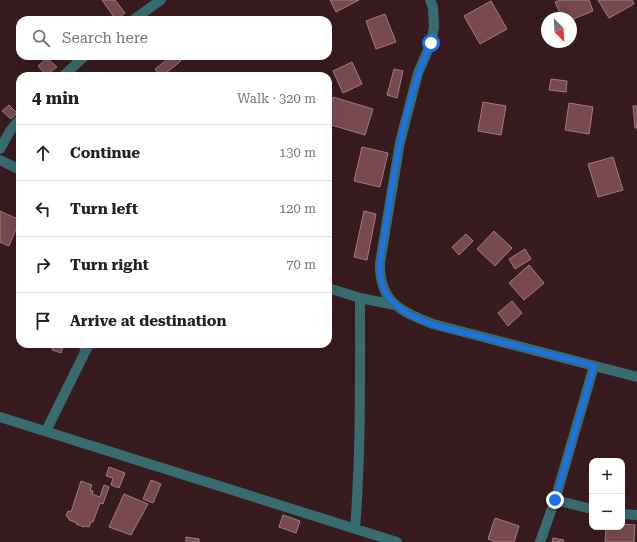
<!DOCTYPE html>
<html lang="en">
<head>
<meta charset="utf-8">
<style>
  :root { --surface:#fff; --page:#f2f2f2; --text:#222; --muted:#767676; --line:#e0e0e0 }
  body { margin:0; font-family:"Roboto Serif",serif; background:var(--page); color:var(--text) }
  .controls { position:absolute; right:12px; bottom:12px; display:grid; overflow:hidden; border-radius:8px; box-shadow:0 4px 16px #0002 }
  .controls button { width:36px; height:36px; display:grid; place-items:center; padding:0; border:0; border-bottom:1px solid var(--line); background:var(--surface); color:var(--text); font:20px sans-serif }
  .compass { position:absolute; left:541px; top:12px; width:36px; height:36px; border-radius:50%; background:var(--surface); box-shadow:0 4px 16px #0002; rotate:156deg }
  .stop { position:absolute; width:12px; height:12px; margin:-9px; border:3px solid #1a73e8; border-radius:50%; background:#fff }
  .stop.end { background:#1a73e8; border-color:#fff; box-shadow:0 1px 4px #0008 }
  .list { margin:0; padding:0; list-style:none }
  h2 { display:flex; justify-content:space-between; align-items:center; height:52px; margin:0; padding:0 16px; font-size:17px }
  h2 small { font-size:13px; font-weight:400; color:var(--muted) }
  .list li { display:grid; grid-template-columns:26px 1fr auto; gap:12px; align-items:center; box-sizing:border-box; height:56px; padding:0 16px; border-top:1px solid var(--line) }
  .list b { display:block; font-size:15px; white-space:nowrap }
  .list em { font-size:13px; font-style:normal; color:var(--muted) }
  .icon { flex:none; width:22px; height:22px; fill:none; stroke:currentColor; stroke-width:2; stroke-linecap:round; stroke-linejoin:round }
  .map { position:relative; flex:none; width:637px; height:542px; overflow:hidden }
  .search { position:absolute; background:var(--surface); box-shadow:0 4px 16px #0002; left:16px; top:16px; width:316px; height:44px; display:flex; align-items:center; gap:10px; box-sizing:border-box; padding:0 14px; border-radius:12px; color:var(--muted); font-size:15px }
  .panel { position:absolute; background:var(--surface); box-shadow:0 4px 16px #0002; left:16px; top:72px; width:316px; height:276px; border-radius:12px }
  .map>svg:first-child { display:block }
</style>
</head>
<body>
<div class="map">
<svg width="637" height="542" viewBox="0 0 637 542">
  <rect width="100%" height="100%" fill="#381b1f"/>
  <path fill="#784a50" stroke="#a07c7f" d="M102,0H115L125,13L116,20Z
    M330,0H359L336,12Z
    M560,0H589L593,11L571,20V18H562L555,2Z
    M598,0H632L634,4L609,18Z
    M491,1L507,29L480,44L464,16Z
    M385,14L396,42L376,49L366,21Z
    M171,56H177L181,61L162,76H160L155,69Z
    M47,58L57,67L46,75L38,66Z
    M352,62L362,84L343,93L333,71Z
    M394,69L403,71L397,98L387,95Z
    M551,79L567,81L566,92L549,90Z
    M333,97L373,109L365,135L328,124V115Z
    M483,102L506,106L501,135L478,131Z
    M569,103L593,107L589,134L565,130Z
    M9,105L17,113L11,119L2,111Z
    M633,106H637V128H635Z
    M362,147L388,153L380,187L354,181Z
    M613,157L623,190L598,197L588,164Z
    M0,211L20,220L9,246L0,242Z
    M364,211L376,214L367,260L354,257Z
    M494,231L512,248L495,266L477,249Z
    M466,234L473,241L459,255L452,247Z
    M525,249L531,259L515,269L509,259Z
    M529,265L544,283L524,300L509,283Z
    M512,301L522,313L508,326L498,313Z
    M54,344H64L61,353L52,350Z
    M67,344H85L83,349Z
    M109,467L125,473L119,488L111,485L113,478L106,476Z
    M622,477H624L622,499Z
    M151,480L161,484L153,503L143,499Z
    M81,481L92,485L90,490L93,491L92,494L100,497L104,485L109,487L103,504L100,503L93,522H91L89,527L85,526L84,527L76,524L77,523L69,520V518L66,516L68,511L71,512Z
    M124,494L148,504L131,535L109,527Z
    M283,515L300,521L296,533L279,527Z
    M495,518L519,526L514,542H496L488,539Z
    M622,524L635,525L634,542H605L606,527H622Z
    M186,537L199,539V542H186Z
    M553,538L564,540L563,542H552Z"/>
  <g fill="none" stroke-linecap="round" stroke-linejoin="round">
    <path stroke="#386c6e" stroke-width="10" d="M430,0L433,7L434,27L431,43L418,73L400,142L380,263C379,302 400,311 433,324L637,377
      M133,20L161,0
      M63,76L85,56
      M0,149L10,131L20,119
      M0,160L20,170
      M328,288L360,298L395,305
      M0,417L397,542
      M46,431L89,344
      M555,500L594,366
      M622,514L637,515
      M355,529C361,452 360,375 360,298
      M540,542L555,500L592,509"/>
  </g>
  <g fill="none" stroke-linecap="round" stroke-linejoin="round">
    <path stroke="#1a73e8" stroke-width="5" d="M431,43C400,112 392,188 380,263C379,279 383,295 397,306C420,325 454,330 482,337C520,347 557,356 594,366L555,500"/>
  </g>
</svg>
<div class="controls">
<button>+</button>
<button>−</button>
</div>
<svg class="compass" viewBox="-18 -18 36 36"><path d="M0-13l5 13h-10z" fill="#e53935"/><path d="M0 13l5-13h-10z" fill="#767676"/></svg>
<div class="stop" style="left:431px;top:43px"></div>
<div class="stop end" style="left:555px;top:500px"></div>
<div class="search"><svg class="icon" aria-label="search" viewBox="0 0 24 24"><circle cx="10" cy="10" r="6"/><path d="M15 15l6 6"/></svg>Search here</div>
<section class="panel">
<h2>4 min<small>Walk · 320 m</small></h2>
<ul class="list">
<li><svg class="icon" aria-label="ahead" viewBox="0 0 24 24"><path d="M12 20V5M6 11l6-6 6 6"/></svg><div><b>Continue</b></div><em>130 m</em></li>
<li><svg class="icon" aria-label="left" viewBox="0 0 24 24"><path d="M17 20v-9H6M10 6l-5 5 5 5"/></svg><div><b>Turn left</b></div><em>120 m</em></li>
<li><svg class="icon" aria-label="right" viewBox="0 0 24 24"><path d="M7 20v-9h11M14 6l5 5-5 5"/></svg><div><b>Turn right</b></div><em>70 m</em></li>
<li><svg class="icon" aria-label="arrive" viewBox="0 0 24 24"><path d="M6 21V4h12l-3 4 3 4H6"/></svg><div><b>Arrive at destination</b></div></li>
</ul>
</section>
</div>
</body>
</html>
